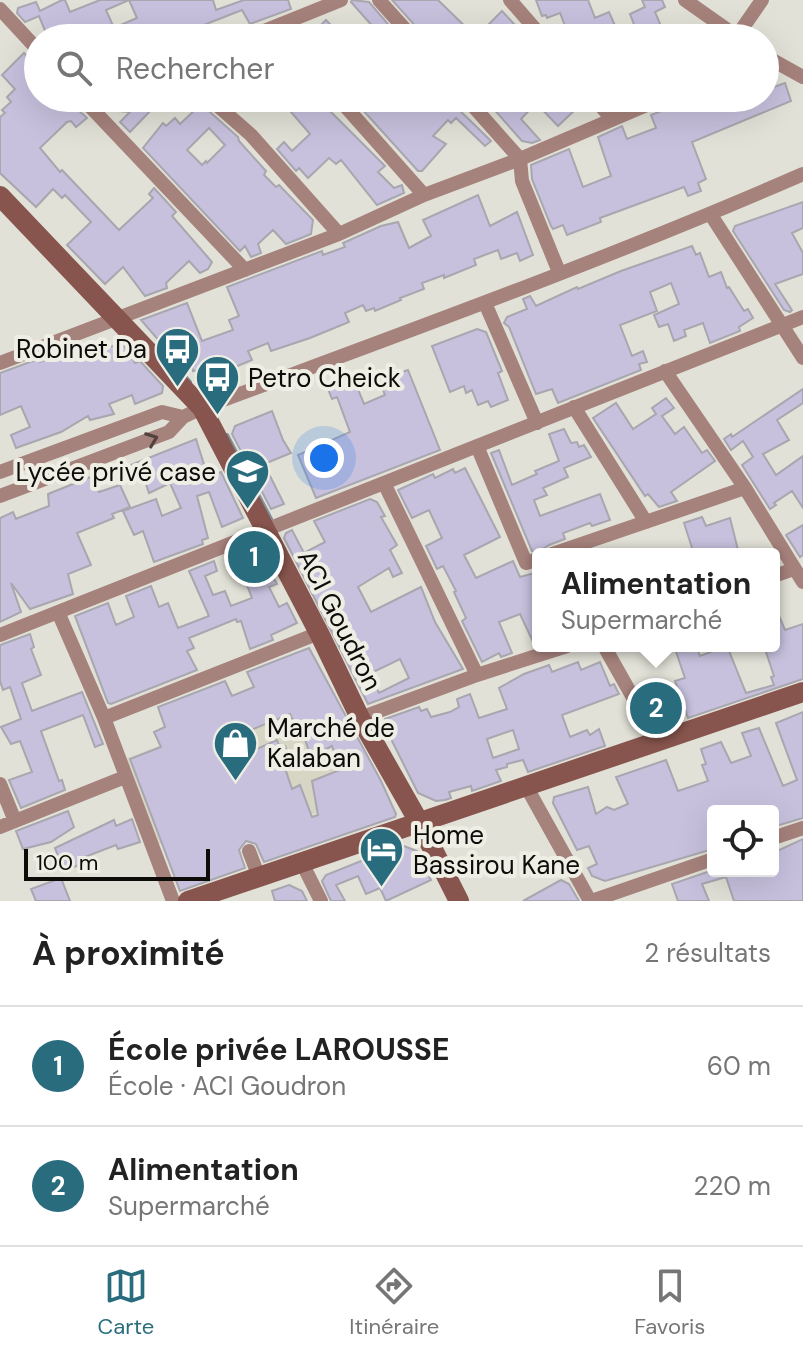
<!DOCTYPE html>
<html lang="fr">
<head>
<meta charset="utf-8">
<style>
  :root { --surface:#fff; --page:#f6f6f6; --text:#222; --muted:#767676; --line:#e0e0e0; --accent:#296c7e }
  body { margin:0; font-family:"DM Sans",sans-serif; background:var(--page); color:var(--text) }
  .controls { position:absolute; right:24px; bottom:24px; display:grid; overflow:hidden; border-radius:8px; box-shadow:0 8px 32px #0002 }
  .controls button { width:72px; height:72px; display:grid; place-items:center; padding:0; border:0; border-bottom:2px solid var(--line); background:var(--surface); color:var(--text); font:40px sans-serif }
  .scale { position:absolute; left:24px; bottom:20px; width:186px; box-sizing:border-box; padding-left:8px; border:4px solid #0d0c09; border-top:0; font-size:22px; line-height:28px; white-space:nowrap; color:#0d0c09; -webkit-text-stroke:6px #efeee5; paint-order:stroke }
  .you { position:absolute; left:324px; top:458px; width:28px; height:28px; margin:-20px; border:6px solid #fff; border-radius:50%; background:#1a73e8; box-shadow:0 0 0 12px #1a73e833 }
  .badge { display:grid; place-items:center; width:52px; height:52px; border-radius:50%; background:var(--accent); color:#fff; font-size:26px; font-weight:700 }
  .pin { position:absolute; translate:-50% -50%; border:4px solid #fff; box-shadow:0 2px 8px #0006 }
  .popup { position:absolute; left:532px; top:548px; width:248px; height:104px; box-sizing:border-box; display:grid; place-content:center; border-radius:8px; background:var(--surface); filter:drop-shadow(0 2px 6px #0005); font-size:26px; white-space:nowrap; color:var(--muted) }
  .popup b { font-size:30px; color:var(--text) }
  .popup::after { content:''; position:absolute; left:50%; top:100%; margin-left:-16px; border:16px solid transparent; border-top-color:var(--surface) }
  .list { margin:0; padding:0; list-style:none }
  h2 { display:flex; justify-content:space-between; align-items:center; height:104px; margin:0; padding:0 32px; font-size:34px }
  h2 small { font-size:26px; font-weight:400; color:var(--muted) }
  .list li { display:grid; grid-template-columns:52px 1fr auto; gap:24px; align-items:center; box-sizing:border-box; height:120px; padding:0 32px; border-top:2px solid var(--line) }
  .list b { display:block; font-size:30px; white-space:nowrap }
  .list p { margin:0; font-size:26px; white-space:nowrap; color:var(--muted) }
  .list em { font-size:26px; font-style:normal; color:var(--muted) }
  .icon { flex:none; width:44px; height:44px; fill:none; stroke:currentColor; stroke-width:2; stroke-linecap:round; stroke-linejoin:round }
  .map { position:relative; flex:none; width:803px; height:901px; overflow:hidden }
  .search { position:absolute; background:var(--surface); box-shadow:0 8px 32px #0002; left:24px; right:24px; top:24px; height:88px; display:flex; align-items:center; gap:20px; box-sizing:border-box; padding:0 28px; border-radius:44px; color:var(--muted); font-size:30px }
  .sheet { height:344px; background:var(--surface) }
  nav { display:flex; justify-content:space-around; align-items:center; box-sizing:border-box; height:112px; border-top:2px solid var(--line); background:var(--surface); font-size:22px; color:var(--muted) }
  nav a { display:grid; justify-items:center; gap:4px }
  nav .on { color:var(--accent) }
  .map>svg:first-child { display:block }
</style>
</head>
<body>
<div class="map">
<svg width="803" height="901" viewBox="0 0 803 901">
  <rect width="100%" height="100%" fill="#e2e1d7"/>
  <path fill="#d7d5c4" d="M299,691L328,753L347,805L215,841L158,844L125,759Z"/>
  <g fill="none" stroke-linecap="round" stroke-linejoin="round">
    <path stroke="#7d919d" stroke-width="4" d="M161,348L190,382
      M227,435L271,519"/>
  </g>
  <path fill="#c7c1de" stroke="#a8a6af" stroke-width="2" fill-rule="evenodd" d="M62,0H65L70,12L100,0H213L216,10L244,0H288L291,9L250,24L242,10L183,33L185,38H87L84,31L67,38H48L39,16L25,22L17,13L18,8L36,2L40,11ZM129,0L137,18L114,28L106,10Z
    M352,0L369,2L400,38H383L351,2Z
    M392,0H438L476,37L502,11L527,38H423L420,31Z
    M536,0H588L595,18L609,12L616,28L593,38H553L567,31L560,13L547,18L546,15L542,16Z
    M642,0H662L665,7L655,12L666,38H646L642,25L635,27L630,14L645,7Z
    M326,20L343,38H322L318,28Z
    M24,53L38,67V98H65L87,118L76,127L71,121L67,122L40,148L60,172L62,170L119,230L153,198L149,194L154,188L176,212L172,216L212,262L208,269L200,273L189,261L166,283L167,288L145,296L123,267L105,284L67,245L91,222L65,195L62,198L53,189L36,207L0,173V117L5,113L2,110L11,102L7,97L15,89L2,75Z
    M785,83L791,101L692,142L706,179L698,183L701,191L688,196L684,187L600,218L601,222L567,235L563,225L553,229L551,226L532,179L531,165L569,149L583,187L611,176L598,137L622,126L627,139L656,128L651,115L677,105L674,98H704L707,105L725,98H765V90Z
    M101,98L109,100L115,98H145L154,107L130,132L120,122L130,112L107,110L100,102Z
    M279,98H303L309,104L316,98H324L332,107L329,110L385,166L378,172L394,188L402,185L404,193L377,205L341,160L336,164L329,158L308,178L299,168L296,171L277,149L284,142L292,151L310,134Z
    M370,98H447L491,141L485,146L456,118L451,123L448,120L433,136L446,144L422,171H418L361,108Z
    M484,98H567L577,108L558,126L536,103L521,119L540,140L532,143L522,141Z
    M201,104L238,137L239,141L266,171L264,175L276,187L279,185L313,220L311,234L286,244L273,230L258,244L261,253L251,257L245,246L240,251L143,148L163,123L166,126L175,118L180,124ZM209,128L225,145L207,163L206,161L202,165L187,150Z
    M478,195L490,226L517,212L533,255L520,261L517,253L501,259L498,250L474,259L476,265L444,278V275L422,283L424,289L400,298L401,300L375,311L374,308L366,311L363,305L345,313L349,322L310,338L271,351L268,343L248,351L252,360L204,380L199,370L193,371L192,367H190L182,346L177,348L173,337L161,343L141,320L187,303L202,341L233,330L229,320L239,316L227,287L322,251L323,255L345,247L343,243L381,226L398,222L409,248L431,236L423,220Z
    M803,202V228L792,233L803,253V274L775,284L792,310L790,312L784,310L733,231L735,226Z
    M692,246L696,255L700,253L709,277L721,272L727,288L729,287L744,311L748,309L753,318L739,327L740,331L710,343L703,323L684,330L686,336L674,341L668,324L659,327L654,315L679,304L671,283L650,292L657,311L620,325L632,356L643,351L647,362L639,364L641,370L558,403L552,389L536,394L509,327L504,323L507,317L527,309L523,299L530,296L536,306L577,287L578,289L621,271Z
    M477,329L486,332L502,371L498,373L508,400L491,407L488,401L478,405L472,390L466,393L464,386L450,392L432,346Z
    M121,341L135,363L140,361L163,386L162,393L135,404L132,395L109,404L114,414L90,420L88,416L61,432L16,448L11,435L30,427L21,406L0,415V373L38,359L40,362L82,343L89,360Z
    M408,370L440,450L316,498L298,455L350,432L337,397L332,399L328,389L353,377L364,404L385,395L379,380Z
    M803,389V403L777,420L789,440L763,454L776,475L803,456V508L792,491L774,503L776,505L770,509L742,465L753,457L743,441L731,450L724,439L731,434L732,437Z
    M666,398L674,408L662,416L675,434L684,427L702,453L707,450L715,461L671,492L677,501L659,507L648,494L645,496L593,418L616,403L633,429L656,414L652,408Z
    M272,411L283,440L291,453L264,464L284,504L271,509L232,434L235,426Z
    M564,429L571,443L577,442L579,447L584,445L591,457L564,468L568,477L543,488L547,495L534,500L540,516L600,494L610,520L592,526L590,523L563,533L565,539L549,545L543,549L532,551L491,453L499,450L512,485L537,474L535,471L559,461L549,434Z
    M196,439L208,477L221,472L243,518L222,527L209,492L197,496L208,538L202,540L203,544L154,562L143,531L134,535L123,511L156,499L162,516L181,508L170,483L149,493L142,472L118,482L113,472Z
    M465,468L500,537L464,555L476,578L513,561L520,577L538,572V645L535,646L520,614L499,622L512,653L501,657L499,653L482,662L462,621L466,618L454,592L456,591L443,566L437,569L426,546L442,538L429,510L412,518L398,490L433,474L435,478L453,469L455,473Z
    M93,476L99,492L120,485L130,507L112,514L114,518L77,533L91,565L68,574L73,594L30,609L11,583L21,612L0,622V518L13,512L16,519L18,518L49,506L48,494Z
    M370,499L377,502L385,516L381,517L397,545L390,550L402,573L393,577L389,568L358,587L371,612L421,587L435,622L463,669L368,704L284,538L286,533L292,530L304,553L325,542L314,521ZM400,659L409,678L379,693L369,674Z
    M702,517L706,526L730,518L739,554H694L684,523Z
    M803,525V555L800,557L786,535Z
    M252,546L256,548L277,584L269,587L279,607L287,603L297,623L271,635L273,640L250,649L241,621L237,622L236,619L189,638L194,648L187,651L197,670L111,704L108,703L75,616L108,603L116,625L134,617L126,596L151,586L159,607L168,603L178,628L209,616L189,571L214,561L217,571L205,576L213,595L225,591L231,606L252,598L234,553Z
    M774,604L785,630L803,624V679L688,718L675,681L685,678L674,646H696L700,656L727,646L746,693L774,685L771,677L774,676L764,646H774Z
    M30,634L34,647L31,649L41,675L22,683L32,711L82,692L103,744L95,747L83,715L41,731L59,781L62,780L65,790L21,808L9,780L32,772L20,741L11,744L1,727L21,719L10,687L3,690L0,681V645Z
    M309,648L381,781L396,814L395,817L264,862L256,844L246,841L239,850L245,868L180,891L130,759L161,747L154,732L165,727L158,707L225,681L232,696L254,687L247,672ZM290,714L295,724L299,722L311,757L332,746L340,770L312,781L318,815L312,817L300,785L292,789L282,759L289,756L285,746L280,748L277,740L257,749L251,730Z
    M578,662L581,670L600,662L610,686L614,684L619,694L562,715L570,737L587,730L590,735L599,729L605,746L528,772L523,760L507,764V767L496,770L501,781L472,791L471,786L449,792L451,798L445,800L436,801L418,793L385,727V719L419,707L421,711L427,709L431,717L450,712L459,707L457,699L470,694L479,718L507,709L499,688L524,674L549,665L552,672ZM513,730L519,749L493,758L487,739Z
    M663,692L682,720L665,725L647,701Z
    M803,712V818L773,827V811H713V849L605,881L592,876L588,868L597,864L589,846L577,850L553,803L554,797L588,787L596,814L607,807L614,810L628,804L616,777L666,760L678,791L708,781L702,765L706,764L701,749L721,742L731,763L751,756L742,733L759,728L783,786L797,780L776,723Z
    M68,811L74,827L51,842L23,849L16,831Z
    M132,819L140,842L118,849L116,845L82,858L84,863L64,871L55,848L114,820L116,826Z
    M803,839V901H734L726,877L702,884L709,901H678L672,884L713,870L773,871V853Z
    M401,845L417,851L431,880L386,901L380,888L366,894L358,876L336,885L345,901H331L322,881L326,875Z
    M61,878L70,901H36L31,889Z
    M561,880L569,884L579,901H523Z
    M289,885L302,891L307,901H275L272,891Z"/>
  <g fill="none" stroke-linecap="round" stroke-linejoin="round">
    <path stroke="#a6827c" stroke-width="14" d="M379,0L413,38
      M510,0L543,38
      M685,0L739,38
      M0,9L38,50
      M737,36L762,0
      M247,38L341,0
      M765,56L803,77
      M82,98L245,270
      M209,98L251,135L339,234
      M338,98L424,195
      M466,98L520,159L522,181L559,272
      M594,98L611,118
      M711,215L803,358
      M485,303L537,423
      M0,363L339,234L424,195L520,159L663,98
      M665,371L745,488L803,582
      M574,407L646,522
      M477,446L526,563L538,559
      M0,472L162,412L183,417
      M384,483L477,675
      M0,496L169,432L183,417L202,408C403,333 606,260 803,174
      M552,554L745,488
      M774,576L794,569
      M58,612L104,718L173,901
      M0,635L803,317
      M604,646L657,740
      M104,718L319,633
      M360,718L477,675L567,646
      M0,784L15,821
      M526,786L590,901
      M0,827L125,777
      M773,838L803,828
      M249,851L259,877
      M302,863L321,901
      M591,901L713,859"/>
    <path stroke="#87554d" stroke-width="20" d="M0,196L202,408L319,633L360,718L419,822L459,901
      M188,901L803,692"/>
  </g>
  <defs><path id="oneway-chevron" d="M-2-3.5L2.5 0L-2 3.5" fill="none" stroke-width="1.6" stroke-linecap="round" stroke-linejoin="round" transform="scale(2)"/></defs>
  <use stroke="#52413d" href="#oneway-chevron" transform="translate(152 439) rotate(-21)"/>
  <defs>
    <symbol id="bus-pin" viewBox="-11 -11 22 30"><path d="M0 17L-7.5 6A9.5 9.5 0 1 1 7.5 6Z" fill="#296c7e" stroke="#efeee5"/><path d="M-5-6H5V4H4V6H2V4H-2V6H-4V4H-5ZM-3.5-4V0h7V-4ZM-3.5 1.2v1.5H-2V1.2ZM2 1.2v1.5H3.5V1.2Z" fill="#fff"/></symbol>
    <symbol id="school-pin" viewBox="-11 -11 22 30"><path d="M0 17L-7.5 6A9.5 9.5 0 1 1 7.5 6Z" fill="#296c7e" stroke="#efeee5"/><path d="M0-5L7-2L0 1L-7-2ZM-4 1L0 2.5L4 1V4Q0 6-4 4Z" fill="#fff"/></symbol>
    <symbol id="shop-pin" viewBox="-11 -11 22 30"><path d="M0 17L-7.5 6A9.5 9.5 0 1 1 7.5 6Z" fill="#296c7e" stroke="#efeee5"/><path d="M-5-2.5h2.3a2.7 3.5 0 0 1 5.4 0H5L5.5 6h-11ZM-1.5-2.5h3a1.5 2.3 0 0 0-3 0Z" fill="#fff"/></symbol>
    <symbol id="hotel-pin" viewBox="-11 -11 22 30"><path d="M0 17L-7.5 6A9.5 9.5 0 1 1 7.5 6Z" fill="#296c7e" stroke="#efeee5"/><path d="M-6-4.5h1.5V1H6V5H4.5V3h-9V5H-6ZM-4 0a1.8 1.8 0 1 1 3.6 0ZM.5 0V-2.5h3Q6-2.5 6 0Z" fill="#fff"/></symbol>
  </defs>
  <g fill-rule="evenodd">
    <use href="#bus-pin" x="152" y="324" width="51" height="69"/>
    <use href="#bus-pin" x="192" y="352" width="51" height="69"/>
    <use href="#school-pin" x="222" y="446" width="51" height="69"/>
    <use href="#shop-pin" x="210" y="718" width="51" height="69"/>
    <use href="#hotel-pin" x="356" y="824" width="51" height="69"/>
  </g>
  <g text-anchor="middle" stroke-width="8" stroke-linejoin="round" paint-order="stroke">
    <g font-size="26" fill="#0d0c09" stroke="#efeee5" text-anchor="start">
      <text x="147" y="358" text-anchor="end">Robinet Da</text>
      <text x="248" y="387">Petro Cheick</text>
      <text x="216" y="481" text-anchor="end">Lycée privé case</text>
      <text x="267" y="737">Marché de<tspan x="267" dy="30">Kalaban</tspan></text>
      <text x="413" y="844">Home<tspan x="413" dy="30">Bassirou Kane</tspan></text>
    </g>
    <g font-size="26" fill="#0d0c09" stroke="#efeee5">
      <text transform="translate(340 620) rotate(63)" y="9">ACI Goudron</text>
    </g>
  </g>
</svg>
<div class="controls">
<button><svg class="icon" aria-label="locate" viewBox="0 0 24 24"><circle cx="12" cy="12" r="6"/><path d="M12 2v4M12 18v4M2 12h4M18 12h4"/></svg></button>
</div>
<div class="scale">100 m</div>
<div class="you"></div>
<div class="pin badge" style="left:254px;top:557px">1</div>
<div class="pin badge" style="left:656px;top:708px">2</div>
<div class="popup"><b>Alimentation</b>Supermarché</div>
<div class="search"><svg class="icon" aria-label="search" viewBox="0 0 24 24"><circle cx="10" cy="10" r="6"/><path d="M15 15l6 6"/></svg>Rechercher</div>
</div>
<section class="sheet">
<h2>À proximité<small>2 résultats</small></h2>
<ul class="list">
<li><span class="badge">1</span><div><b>École privée LAROUSSE</b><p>École · ACI Goudron</p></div><em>60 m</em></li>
<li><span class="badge">2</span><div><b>Alimentation</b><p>Supermarché</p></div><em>220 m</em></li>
</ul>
</section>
<nav>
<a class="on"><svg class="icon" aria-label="map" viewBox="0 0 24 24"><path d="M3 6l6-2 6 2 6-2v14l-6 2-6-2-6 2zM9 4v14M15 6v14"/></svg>Carte</a>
<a><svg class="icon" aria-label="directions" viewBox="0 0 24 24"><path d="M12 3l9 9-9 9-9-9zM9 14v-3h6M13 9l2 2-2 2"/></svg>Itinéraire</a>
<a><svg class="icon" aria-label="saved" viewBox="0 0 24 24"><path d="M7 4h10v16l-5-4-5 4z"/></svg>Favoris</a>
</nav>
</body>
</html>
